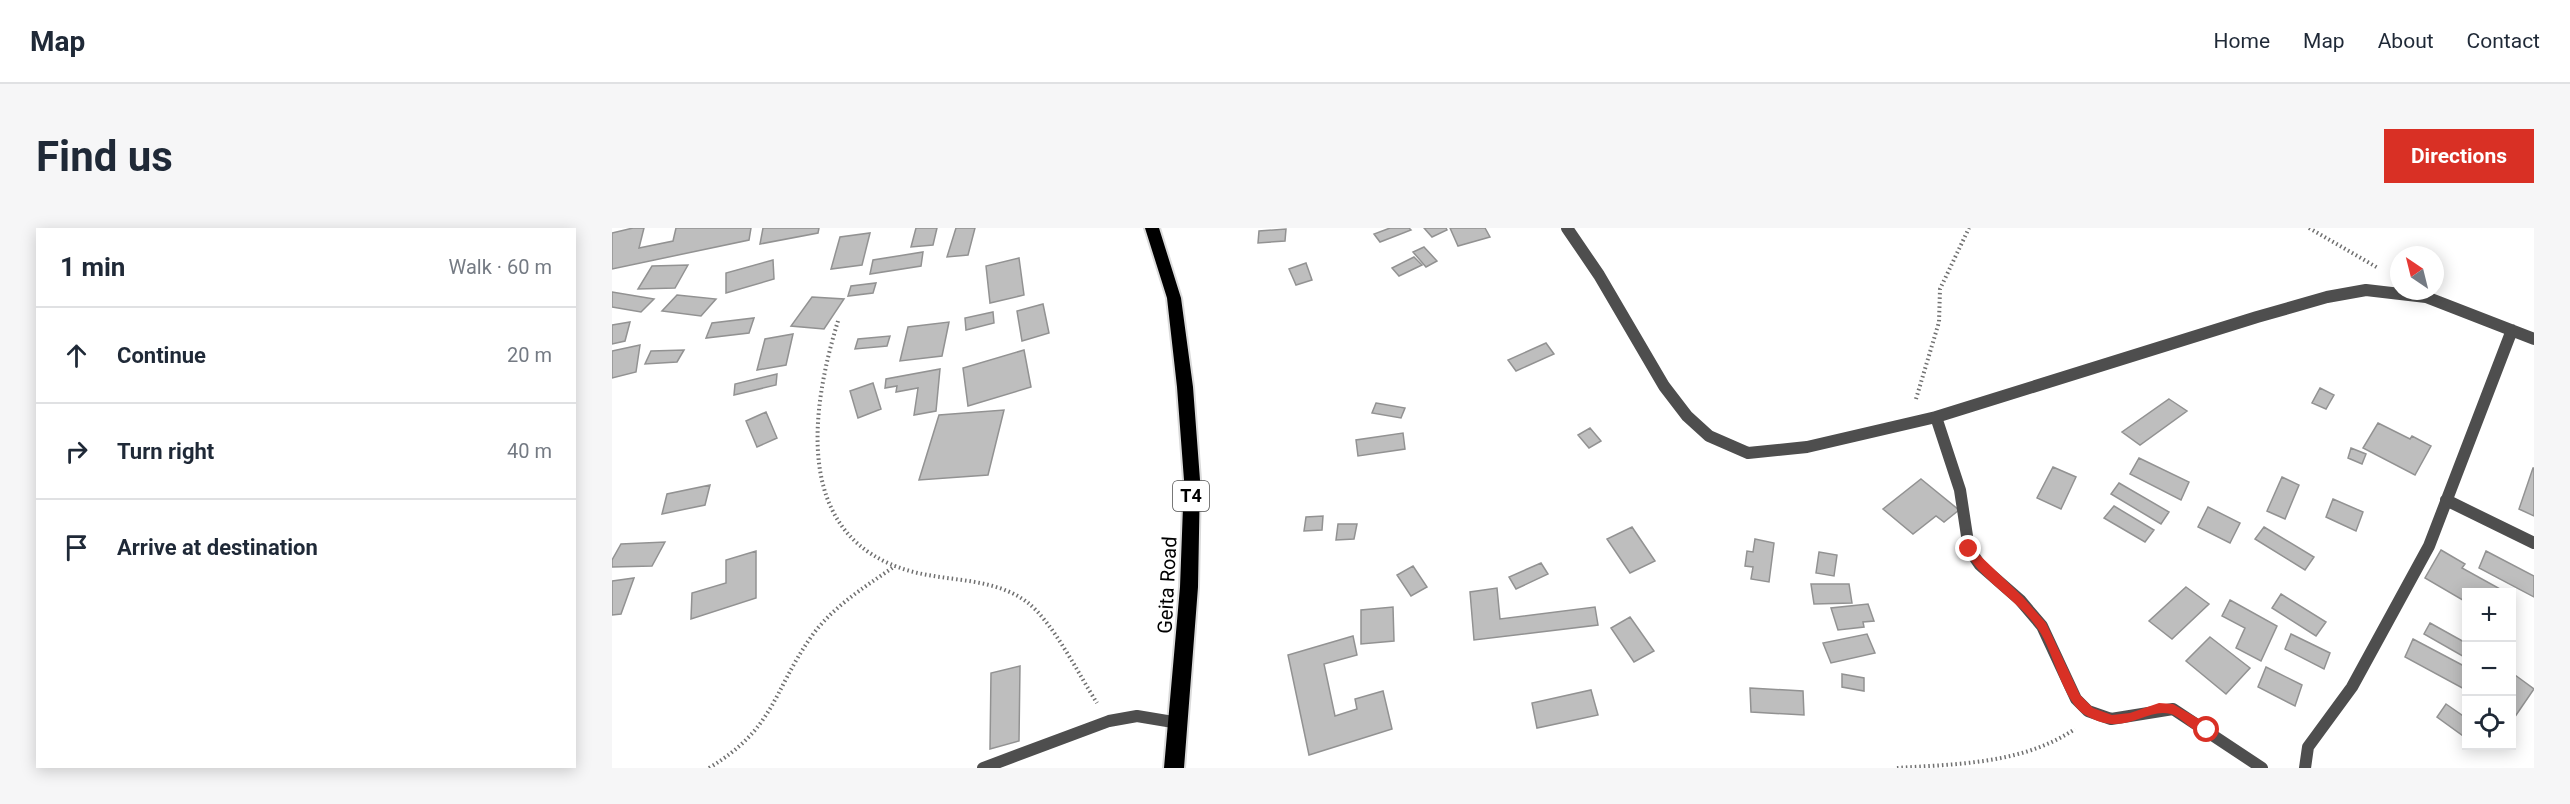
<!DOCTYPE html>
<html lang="en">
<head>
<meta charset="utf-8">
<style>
  :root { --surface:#fff; --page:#f6f6f7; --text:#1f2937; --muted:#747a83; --line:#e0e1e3; --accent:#d93025 }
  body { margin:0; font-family:Roboto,sans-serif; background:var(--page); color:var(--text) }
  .controls { position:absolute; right:18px; bottom:18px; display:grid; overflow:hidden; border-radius:0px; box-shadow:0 3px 15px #0003 }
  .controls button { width:54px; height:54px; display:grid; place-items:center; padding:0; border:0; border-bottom:2px solid var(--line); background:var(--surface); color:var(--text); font:30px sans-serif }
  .compass { position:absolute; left:1778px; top:18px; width:54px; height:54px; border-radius:50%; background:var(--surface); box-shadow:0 3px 15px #0003; rotate:325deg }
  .stop { position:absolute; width:18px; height:18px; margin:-14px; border:4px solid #d93025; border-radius:50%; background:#fff }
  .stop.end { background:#d93025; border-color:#fff; box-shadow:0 2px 6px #0008 }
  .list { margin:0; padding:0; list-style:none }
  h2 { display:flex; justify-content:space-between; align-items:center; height:78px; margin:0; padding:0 24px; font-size:26px }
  h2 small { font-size:20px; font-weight:400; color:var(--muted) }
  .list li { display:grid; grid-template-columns:39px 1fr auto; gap:18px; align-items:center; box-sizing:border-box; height:96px; padding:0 24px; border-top:2px solid var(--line) }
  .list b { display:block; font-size:22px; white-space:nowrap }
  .list em { font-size:20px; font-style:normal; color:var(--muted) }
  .icon { flex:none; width:33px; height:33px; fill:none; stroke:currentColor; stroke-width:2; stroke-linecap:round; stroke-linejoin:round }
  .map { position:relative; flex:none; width:1922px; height:540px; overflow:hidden; border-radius:0px }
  header { display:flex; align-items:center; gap:36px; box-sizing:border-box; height:84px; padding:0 30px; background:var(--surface); border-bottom:2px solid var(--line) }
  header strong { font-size:28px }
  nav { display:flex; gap:33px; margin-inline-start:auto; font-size:21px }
  .intro { display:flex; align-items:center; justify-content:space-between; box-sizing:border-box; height:144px; padding:0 36px }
  h1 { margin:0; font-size:42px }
  .button { padding:15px 27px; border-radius:0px; background:var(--accent); color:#fff; font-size:21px; font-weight:700 }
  main { display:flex; gap:36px; padding:0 36px }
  aside { flex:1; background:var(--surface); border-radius:0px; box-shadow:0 3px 15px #0003 }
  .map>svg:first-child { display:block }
</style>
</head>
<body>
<header>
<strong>Map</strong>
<nav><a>Home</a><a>Map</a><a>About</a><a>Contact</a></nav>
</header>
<div class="intro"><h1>Find us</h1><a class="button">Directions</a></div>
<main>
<aside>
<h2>1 min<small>Walk · 60 m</small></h2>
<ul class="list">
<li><svg class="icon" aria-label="ahead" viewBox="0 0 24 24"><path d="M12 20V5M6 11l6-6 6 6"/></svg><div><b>Continue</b></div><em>20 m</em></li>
<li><svg class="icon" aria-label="right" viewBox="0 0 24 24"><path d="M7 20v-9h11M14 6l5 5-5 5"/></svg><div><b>Turn right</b></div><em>40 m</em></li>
<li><svg class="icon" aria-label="arrive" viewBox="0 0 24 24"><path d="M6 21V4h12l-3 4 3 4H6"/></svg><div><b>Arrive at destination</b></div></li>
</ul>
</aside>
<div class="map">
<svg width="1922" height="540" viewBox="0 0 1922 540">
  <rect width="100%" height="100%" fill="#fff"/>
  <path fill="#bebebe" stroke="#929292" stroke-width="1.5" d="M21,0H32L27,20L61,13L64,0H139L137,12L0,41V5Z
    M151,0H207L206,5L148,16Z
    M304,0H325L321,17L299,19Z
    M344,0H363L356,27L335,29Z
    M778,0H797L799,2L768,14L762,6Z
    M812,0H834L835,2L820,9Z
    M838,0H873L878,9L846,18Z
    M674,1L673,13L646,15L647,3Z
    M258,5L250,37L219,41L228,9Z
    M812,19L825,33L814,39L801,24Z
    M311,24L309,38L258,46L261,32Z
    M802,29L810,37L787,48L780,40Z
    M407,30L412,67L378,75L374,38Z
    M161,32L162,51L114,65V45Z
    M694,35L700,52L684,57L677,41Z
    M76,37L63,60L26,61L40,38Z
    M264,55L261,65L236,68L239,58Z
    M0,64L42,71L29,84L0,79Z
    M65,67L104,71L89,88L50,83Z
    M200,69L232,71L212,101L179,98Z
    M431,76L437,105L410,113L405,83Z
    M381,84L382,95L354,102L353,90Z
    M142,90L137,105L94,110L100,95Z
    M18,94L13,113L0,116V97Z
    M337,94L330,128L288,133L296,99Z
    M181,106L174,137L145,142L153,111Z
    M278,108L275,118L243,121L246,111Z
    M934,115L942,126L904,143L896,132Z
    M28,117L24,144L0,150V123Z
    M72,122L65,134L33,136L39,123Z
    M412,122L419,159L356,178L351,140Z
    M328,141L324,183L302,187L306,160L284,164L285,158L273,160L274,151Z
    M165,146L164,157L122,167L123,156Z
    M261,155L269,181L246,190L238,163Z
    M1708,160L1722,167L1714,181L1700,175Z
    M1557,171L1575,183L1528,217L1510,204Z
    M764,175L793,180L789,190L760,185Z
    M392,182L376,247L307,252L327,187Z
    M154,184L165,210L145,219L134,193Z
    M1766,195L1798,211L1800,208L1819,218L1803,247L1751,220Z
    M978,200L989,213L977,220L966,207Z
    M791,205L793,221L746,228L744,212Z
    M1739,220L1754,226L1750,236L1736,230Z
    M1527,230L1577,254L1569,272L1518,246Z
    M1441,239L1464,249L1449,281L1425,270Z
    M1921,240H1922V288L1907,281Z
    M1670,249L1687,257L1673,291L1655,283Z
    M1309,251L1347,282L1332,294L1324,288L1301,306L1271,281Z
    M1507,255L1557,284L1549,296L1499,266Z
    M98,257L93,277L50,286L55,266Z
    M1721,271L1751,284L1744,303L1714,289Z
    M1502,278L1542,302L1533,314L1492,290Z
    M1596,279L1628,295L1618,315L1586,299Z
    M711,288L710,302L692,303L694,289Z
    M726,296H745L742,311L724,312Z
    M1020,299L1043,333L1018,345L995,311Z
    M1652,299L1702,329L1693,342L1643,311Z
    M1143,311L1162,315L1157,354L1139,351L1141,339L1133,338L1135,323L1141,324Z
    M53,314L40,338L0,339V332L9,316Z
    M1829,322L1853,336L1850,340L1890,362L1889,364H1854V374L1813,350Z
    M144,323V370L79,391L80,365L114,355V332Z
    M1874,323L1922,348V369L1867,340Z
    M1207,324L1225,327L1222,348L1204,345Z
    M929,335L936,346L904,361L897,349Z
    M801,338L815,359L799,368L785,347Z
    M22,350L9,386L0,387V353Z
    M1199,356H1237L1240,375L1202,376Z
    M1574,359L1597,376L1560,411L1537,393Z
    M885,360L888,391L983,379L986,397L862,412L858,364Z
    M1669,366L1714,394L1704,408L1660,380Z
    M1618,372L1665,398L1649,433L1624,420L1633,400L1610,388Z
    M1256,376L1262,393L1251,394L1252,399L1226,402L1219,380Z
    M781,379L782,413L749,416V382Z
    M1018,389L1042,423L1022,434L999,400Z
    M1818,395L1854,415V430L1812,406Z
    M1255,406L1263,425L1219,435L1211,415Z
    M1679,406L1718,425L1712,441L1673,421Z
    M741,408L745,427L712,436L723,488L745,481L743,471L771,463L780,501L697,527L676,427Z
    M1598,409L1638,440L1614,466L1574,433Z
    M1801,411L1854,439V462L1793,429Z
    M408,438L407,513L378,521L379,445Z
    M1654,439L1690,457L1683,478L1646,459Z
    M1230,446L1252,450V463L1230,459Z
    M1903,447L1922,461L1900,493V452Z
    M1138,460L1191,463L1192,487L1139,484Z
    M979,462L986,487L925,500L920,475Z
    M1834,476L1854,490V510L1825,489Z"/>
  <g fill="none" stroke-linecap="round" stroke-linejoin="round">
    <defs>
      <path id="trunk" d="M533,0H547L569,70L581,159L588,252L586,359L572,540H552L568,359L572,252L565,159L555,70Z"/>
    </defs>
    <use href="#trunk" stroke="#dbdbdb" stroke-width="4"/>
    <path stroke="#707070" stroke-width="4" stroke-dasharray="1.5 3" stroke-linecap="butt" d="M1697,0L1766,40
      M226,93C198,184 181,310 298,343C337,354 381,349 415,374C441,394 467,447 485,475
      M1304,171L1327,94L1328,61L1357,0
      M97,540C163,500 160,465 199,409C221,378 253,359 283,338
      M1285,540C1345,536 1411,536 1463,501"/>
    <path stroke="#4e4e4e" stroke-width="12" d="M955,0L987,47L1052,158L1075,188L1097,208L1136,225L1195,219L1324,189L1645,89L1715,69L1754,62L1814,69L1922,111
      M1324,189L1348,262L1357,321L1368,337L1408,372L1430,398L1464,471L1476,483L1499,491L1561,481L1650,540
      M1834,272L1922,315
      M371,540L497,493L525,488L567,495
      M1693,540L1696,519L1740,459L1817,318L1900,102"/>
    <use href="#trunk" fill="#000" fill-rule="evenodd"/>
  </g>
  <path fill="#d93025" d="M1357,317L1411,369L1434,395L1468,467L1481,480L1500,487L1518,485L1547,475L1561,476L1599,498V506C1585,510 1571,490 1559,486C1533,479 1514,510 1475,488C1450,475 1443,425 1426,401C1406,371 1369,354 1352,321Z"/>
  <g text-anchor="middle" stroke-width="4.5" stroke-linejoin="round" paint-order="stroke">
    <rect fill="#fff" stroke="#4c4c4c" stroke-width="1.5" x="561" y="253" width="36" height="30" rx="4.5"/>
    <g font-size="18" font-weight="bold" fill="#000">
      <text x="579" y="274">T4</text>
    </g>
    <g font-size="20" fill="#000" stroke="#fff">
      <text transform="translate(555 357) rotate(-87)" y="7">Geita Road</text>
    </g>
  </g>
</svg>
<div class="controls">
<button>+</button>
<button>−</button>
<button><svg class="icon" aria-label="locate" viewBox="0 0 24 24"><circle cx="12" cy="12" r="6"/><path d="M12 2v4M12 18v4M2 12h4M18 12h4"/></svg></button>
</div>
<svg class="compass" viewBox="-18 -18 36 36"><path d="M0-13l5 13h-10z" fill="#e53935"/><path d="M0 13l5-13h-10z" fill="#747a83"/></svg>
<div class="stop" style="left:1595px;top:502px"></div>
<div class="stop end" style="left:1357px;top:321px"></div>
</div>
</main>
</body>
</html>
